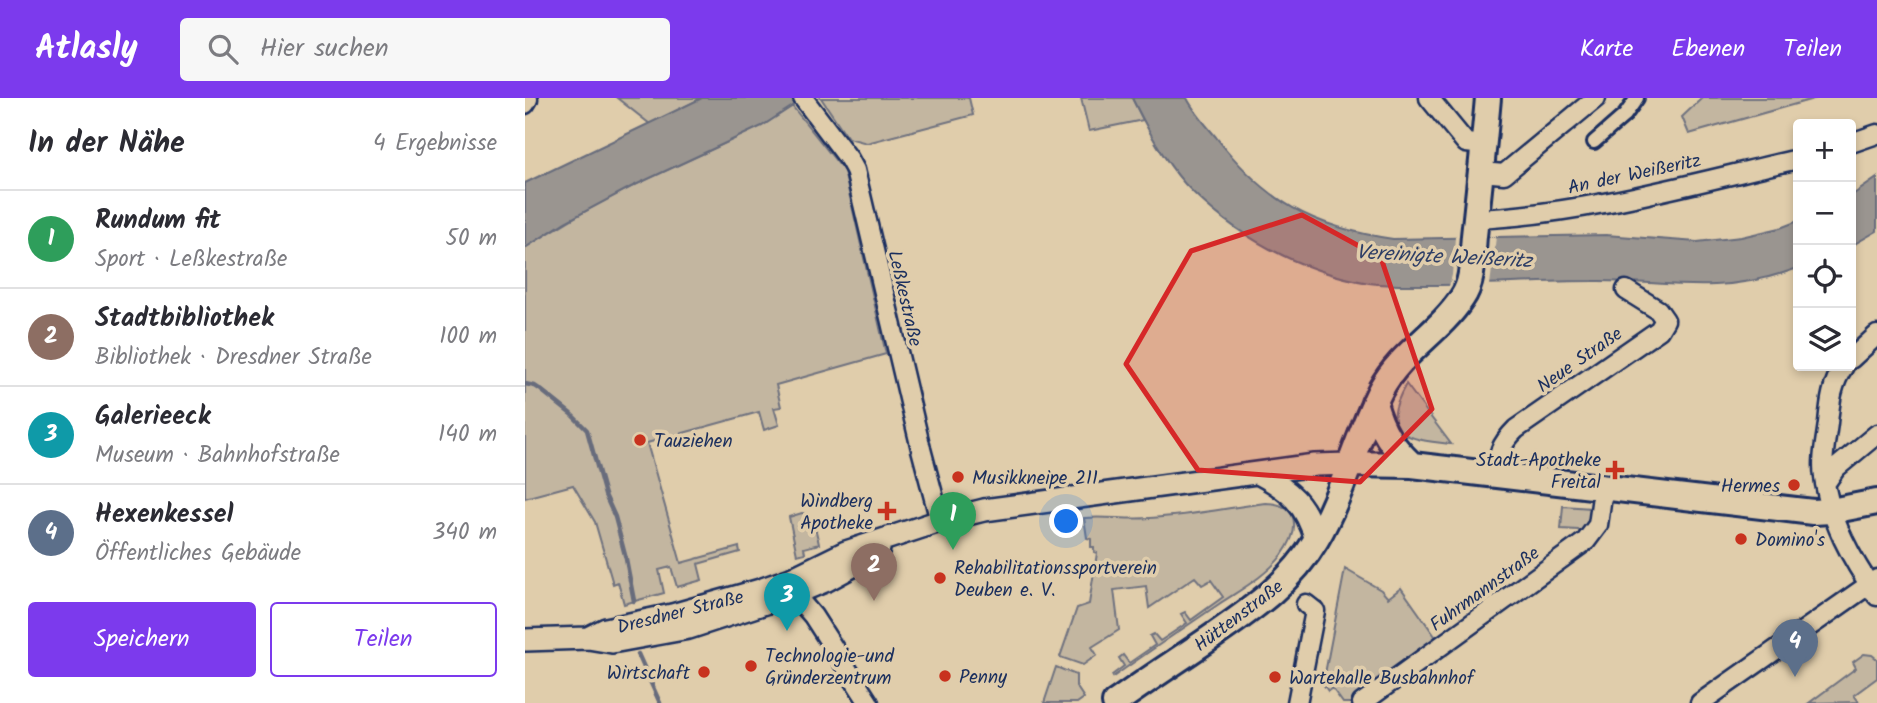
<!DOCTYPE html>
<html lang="de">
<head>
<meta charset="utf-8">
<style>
  :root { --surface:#fff; --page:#f7f7f7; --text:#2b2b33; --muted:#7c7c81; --line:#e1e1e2; --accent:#7c3aed }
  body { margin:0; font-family:Kalam,sans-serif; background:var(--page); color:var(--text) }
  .controls { position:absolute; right:21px; top:21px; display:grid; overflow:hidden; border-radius:7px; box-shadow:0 4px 10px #0003 }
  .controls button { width:63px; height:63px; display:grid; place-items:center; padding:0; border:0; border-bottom:2px solid var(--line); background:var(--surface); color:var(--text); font:35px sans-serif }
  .you { position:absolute; left:542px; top:424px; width:24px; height:24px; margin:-18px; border:5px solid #fff; border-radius:50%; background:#1a73e8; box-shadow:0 0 0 10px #1a73e833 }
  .badge { display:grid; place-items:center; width:46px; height:46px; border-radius:50%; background:var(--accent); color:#fff; font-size:23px; font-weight:700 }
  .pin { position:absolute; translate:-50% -58px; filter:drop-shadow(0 2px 4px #0008) }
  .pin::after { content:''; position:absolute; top:37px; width:24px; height:21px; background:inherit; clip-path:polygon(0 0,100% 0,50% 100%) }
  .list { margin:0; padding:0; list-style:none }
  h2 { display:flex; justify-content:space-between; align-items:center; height:91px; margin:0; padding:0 28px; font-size:30px }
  h2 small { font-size:23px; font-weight:400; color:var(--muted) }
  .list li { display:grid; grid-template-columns:46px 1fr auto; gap:21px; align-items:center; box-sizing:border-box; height:98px; padding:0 28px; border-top:2px solid var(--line) }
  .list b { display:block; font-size:26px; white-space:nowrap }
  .list p { margin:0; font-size:23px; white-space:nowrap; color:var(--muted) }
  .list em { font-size:23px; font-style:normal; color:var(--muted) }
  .actions { display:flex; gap:14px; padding:21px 28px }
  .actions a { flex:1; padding:16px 0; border:2px solid var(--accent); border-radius:7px; text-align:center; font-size:24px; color:var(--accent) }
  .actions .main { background:var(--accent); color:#fff }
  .icon { flex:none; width:38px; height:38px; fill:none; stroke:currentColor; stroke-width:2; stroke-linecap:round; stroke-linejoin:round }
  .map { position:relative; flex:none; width:1352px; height:605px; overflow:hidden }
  header { display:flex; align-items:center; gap:42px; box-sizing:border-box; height:98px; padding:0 35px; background:var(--accent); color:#fff }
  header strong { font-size:33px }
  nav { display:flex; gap:38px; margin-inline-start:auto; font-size:24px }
  .search { width:490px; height:63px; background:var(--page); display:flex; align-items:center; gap:18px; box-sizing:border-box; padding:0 24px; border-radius:7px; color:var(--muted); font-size:26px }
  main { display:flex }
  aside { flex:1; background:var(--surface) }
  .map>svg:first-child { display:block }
</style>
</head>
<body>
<header>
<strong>Atlasly</strong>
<div class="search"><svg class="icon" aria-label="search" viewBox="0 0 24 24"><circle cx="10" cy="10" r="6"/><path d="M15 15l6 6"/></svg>Hier suchen</div>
<nav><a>Karte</a><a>Ebenen</a><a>Teilen</a></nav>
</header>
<main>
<aside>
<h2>In der Nähe<small>4 Ergebnisse</small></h2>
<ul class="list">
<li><span class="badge" style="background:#2e9e5b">1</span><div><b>Rundum fit</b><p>Sport · Leßkestraße</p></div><em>50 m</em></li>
<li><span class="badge" style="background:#8d6e63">2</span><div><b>Stadtbibliothek</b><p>Bibliothek · Dresdner Straße</p></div><em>100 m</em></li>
<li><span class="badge" style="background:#0f9aa8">3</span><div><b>Galerieeck</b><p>Museum · Bahnhofstraße</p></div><em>140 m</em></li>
<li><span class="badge" style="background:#5c6f8a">4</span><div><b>Hexenkessel</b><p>Öffentliches Gebäude</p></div><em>340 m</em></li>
</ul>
<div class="actions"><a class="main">Speichern</a><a>Teilen</a></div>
</aside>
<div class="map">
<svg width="1352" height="605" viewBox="0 0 1352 605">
  <rect width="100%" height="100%" fill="#e0cdab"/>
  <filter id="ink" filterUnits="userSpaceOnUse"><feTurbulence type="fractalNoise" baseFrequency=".0143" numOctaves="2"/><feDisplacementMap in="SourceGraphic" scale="14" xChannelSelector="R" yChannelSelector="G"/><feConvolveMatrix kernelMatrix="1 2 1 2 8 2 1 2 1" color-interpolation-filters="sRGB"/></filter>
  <g filter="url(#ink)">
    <path fill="#c3b6a0" stroke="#6f727f" stroke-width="2" d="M92,0H177L125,26Z
      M296,0H444L448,17L342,45L323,40Z
      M556,0H607L618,22L564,33Z
      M1177,0H1292L1164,36L1157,19Z
      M267,8L319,73L361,256L251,287L256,309L249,310L254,327L239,332L234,314L122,345L156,465L214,449L215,454L173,466L177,482L152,489L146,469L134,472L139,495L99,506L93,484L88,486L70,424L48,387L0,400V150C35,128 70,106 108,88C161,62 217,41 267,8Z
      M881,286L926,346C882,341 852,338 881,286Z
      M740,405C751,405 761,407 767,417C773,430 765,446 757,457C741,478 715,492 694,506C659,530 623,554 588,579L587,577L599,568L594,560L598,557L604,565L630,547L625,538L629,536L635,543L662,525L656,516L660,514L666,522L698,499L686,482L677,487L670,479L624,510L621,488L589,492L594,532L567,549L572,557L558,567L535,559L552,510L564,506L572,455L569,454V449H566V441L562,440L559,420C581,418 603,422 625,420C663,418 702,410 740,405Z
      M1038,408L1066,410V419L1056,435L1053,432L1036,431Z
      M277,415C290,417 291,435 294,446L279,450L280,455L272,457L264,419Z
      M820,471L856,492L863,500L876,490L912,541L826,605H818L807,590L803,593L798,586Z
      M1339,556L1347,557L1352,561V580L1329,597L1334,604L1284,605L1331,570L1328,564Z
      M531,569L551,577V588L559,600L552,605H519Z"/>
    <path fill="#9a9590" stroke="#676c7c" stroke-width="2" d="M177,0H280L237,28L106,89L40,124L0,150V85Z
      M607,0H662C669,14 681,27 691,39C741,104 787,129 868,141L1081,137L1172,144L1216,139L1255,130L1273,123V170C1248,179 1217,186 1190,187C1149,189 1108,182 1068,183C1014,183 961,187 908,187C887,187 865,188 844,185C774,173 709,138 660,86C638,61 622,30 607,0Z
      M1352,80V133L1326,148V98Z"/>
    <path fill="#e0cdab" d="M930,139H971L965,187L924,188L927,177Z"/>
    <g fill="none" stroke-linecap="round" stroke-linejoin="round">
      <path stroke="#676c7c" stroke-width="4.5" d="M0,286L10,288L16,292L46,316L62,332L80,397L90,419L101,461L109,503
        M113,556L135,605"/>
      <defs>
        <path id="pedestrian" d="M1069,44L1100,17L1112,0"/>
        <path id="minor" d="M278,0L324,61L330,72L396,351L415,423
          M904,0L941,45L959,47
          M0,6L3,1
          M1326,45L1352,36
          M956,74L979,76L1071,0
          M951,121C1060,116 1168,85 1273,61
          M1326,261L1352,237
          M1319,268C1307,285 1305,304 1303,325C1301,342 1296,362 1299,379C1305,423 1327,462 1352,498
          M972,377C973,355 975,347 991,331L1134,232L1140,222L1133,212L1101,192
          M1300,386L1311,370L1352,336
          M267,484L276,504L288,518L344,605
          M772,605L790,513L781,506
          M837,605L1061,443L1073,427L1078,391
          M1175,605L1352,481"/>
        <path id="tertiary" d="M733,375C765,392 781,406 791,442
          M63,540L81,531L147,517L235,492L266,481L321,454L415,423L459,412L790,367L824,366
          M0,542L63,540L87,544L164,530L271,495L302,482L346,458L354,451"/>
        <path id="secondary" d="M849,305C857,334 866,347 887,367
          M824,366L887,367L1288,414L1306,413L1352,404
          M590,605C623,581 658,559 691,536C730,509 767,483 791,442C819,394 831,340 856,291C876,254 915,234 937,200C949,183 947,158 949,138C954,92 959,46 963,0"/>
      </defs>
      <use href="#pedestrian" stroke="#1b2f5e" stroke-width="18"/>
      <use href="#minor" stroke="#1b2f5e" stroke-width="23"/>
      <use href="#tertiary" stroke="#1b2f5e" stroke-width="26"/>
      <use href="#secondary" stroke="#1b2f5e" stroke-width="30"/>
      <use href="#pedestrian" stroke="#e0cdab" stroke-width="12"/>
      <use href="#minor" stroke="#e0cdab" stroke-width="18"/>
      <use href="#tertiary" stroke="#e0cdab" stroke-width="21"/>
      <use href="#secondary" stroke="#e0cdab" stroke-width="24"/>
    </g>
  </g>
  <path fill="#d62828" fill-opacity="0.2" stroke="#d62828" stroke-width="5" stroke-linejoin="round" d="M777,117L856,160L907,311L835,384L673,372L601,266L666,153Z"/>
  <g fill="#c8321e" stroke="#e0cdab" stroke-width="2.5">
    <circle cx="115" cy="342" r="7"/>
    <path d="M1086.5 361.5h7v7h7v7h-7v7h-7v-7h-7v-7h7z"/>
    <circle cx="433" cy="379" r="7"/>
    <circle cx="1269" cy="387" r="7"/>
    <path d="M358.5 402.5h7v7h7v7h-7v7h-7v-7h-7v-7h7z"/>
    <circle cx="1216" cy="441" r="7"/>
    <circle cx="415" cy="480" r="7"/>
    <circle cx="226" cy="568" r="7"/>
    <circle cx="179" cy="574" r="7"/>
    <circle cx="420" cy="578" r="7"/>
    <circle cx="750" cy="579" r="7"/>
  </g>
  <g text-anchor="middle" stroke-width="7" stroke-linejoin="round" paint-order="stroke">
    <g font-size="19" fill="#1b2f5e" stroke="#e0cdab">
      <text transform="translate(1109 75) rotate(-12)" y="7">An der Weißeritz</text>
      <text transform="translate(381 200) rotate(77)" y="7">Leßkestraße</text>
      <text transform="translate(1054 261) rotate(-35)" y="7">Neue Straße</text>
      <text transform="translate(959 490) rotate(-36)" y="7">Fuhrmannstraße</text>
      <text transform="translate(155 513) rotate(-14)" y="7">Dresdner Straße</text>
      <text transform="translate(713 517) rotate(-37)" y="7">Hüttenstraße</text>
    </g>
    <g font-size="19" fill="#1b2f5e" stroke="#e0cdab" text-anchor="start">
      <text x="129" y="349">Tauziehen</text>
      <text x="1076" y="368" text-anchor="end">Stadt-Apotheke<tspan x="1076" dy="22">Freital</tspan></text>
      <text x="447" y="386">Musikkneipe 211</text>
      <text x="1255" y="394" text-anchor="end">Hermes</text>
      <text x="348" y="409" text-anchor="end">Windberg<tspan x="348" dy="22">Apotheke</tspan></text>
      <text x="1230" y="448">Domino's</text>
      <text x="429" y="476">Rehabilitationssportverein<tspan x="429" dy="22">Deuben e. V.</tspan></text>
      <text x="240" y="564">Technologie-und<tspan x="240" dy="22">Gründerzentrum</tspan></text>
      <text x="165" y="581" text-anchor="end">Wirtschaft</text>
      <text x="434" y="585">Penny</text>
      <text x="764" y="586">Wartehalle Busbahnhof</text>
    </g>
    <g font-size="21" font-style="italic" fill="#2e3e66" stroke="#e0cdab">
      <text transform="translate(919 158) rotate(3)" y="7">Vereinigte Weißeritz</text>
    </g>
  </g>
</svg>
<div class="controls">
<button>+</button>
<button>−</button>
<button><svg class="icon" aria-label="locate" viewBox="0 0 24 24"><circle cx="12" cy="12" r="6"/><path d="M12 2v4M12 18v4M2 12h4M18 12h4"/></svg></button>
<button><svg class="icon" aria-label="layers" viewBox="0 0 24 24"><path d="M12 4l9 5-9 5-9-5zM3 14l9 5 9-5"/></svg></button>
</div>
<div class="you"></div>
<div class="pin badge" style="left:428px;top:452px;background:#2e9e5b">1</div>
<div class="pin badge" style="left:349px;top:503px;background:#8d6e63">2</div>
<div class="pin badge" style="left:262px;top:533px;background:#0f9aa8">3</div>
<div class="pin badge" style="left:1270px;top:579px;background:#5c6f8a">4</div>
</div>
</main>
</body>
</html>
